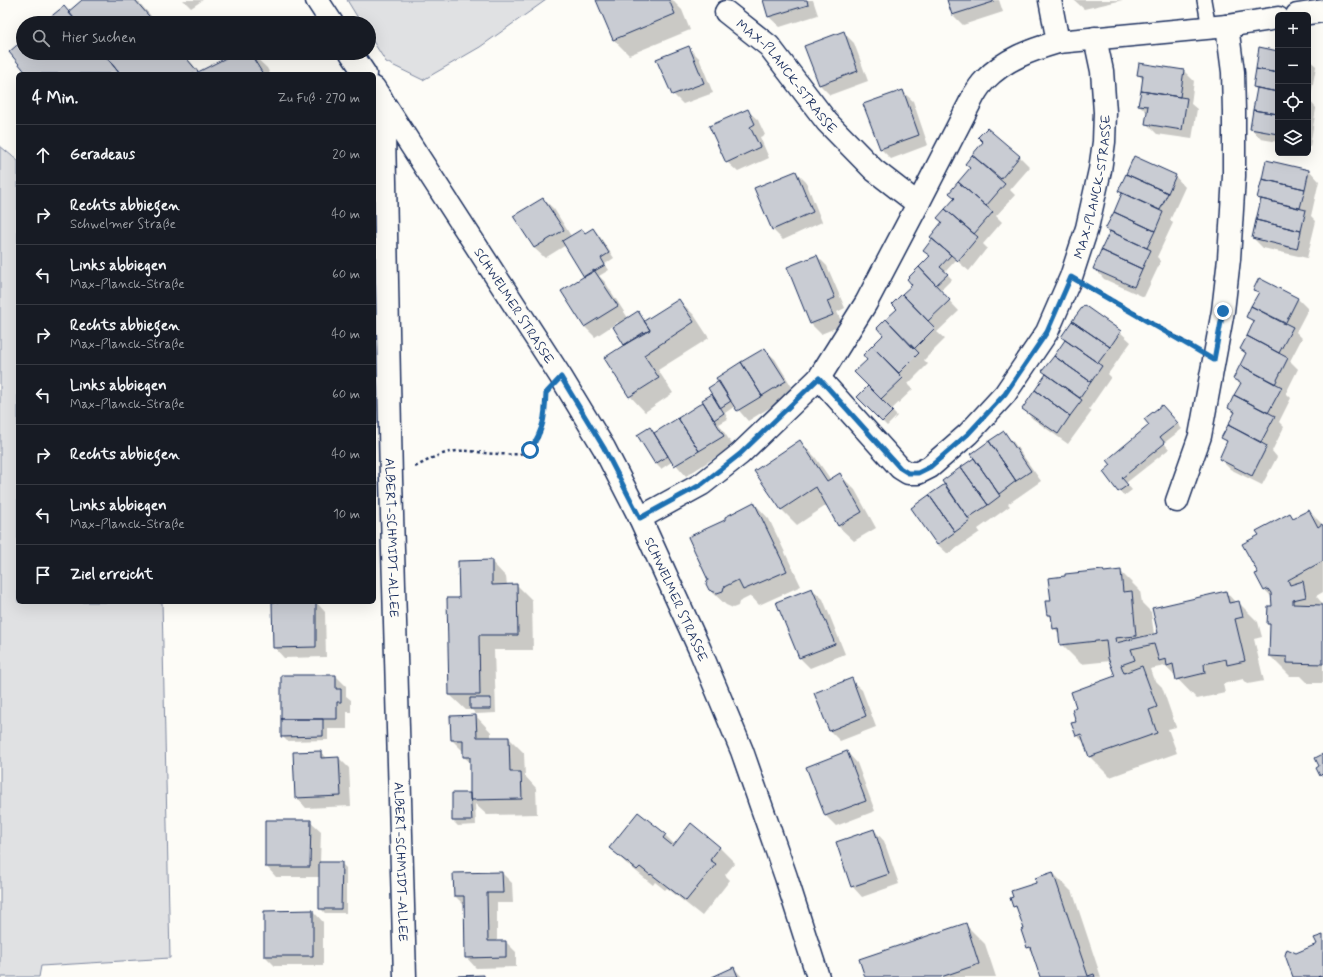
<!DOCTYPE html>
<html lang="de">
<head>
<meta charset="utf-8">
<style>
  :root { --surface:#171b24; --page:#20242c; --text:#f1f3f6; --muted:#9ea1a6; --line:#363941 }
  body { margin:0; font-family:Mynerve,sans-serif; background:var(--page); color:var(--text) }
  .controls { position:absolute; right:12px; top:12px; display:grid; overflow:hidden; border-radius:6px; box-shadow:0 4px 16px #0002 }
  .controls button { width:36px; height:36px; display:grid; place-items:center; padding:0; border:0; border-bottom:1px solid var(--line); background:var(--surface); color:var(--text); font:20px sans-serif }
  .stop { position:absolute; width:12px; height:12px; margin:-9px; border:3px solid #1f6fb2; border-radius:50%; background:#fff }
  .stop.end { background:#1f6fb2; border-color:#fff; box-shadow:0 1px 4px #0008 }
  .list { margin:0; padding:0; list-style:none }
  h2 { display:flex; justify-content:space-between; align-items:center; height:52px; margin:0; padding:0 16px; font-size:17px }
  h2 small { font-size:13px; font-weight:400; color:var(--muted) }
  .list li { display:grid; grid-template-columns:26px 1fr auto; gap:12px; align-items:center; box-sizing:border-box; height:60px; padding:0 16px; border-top:1px solid var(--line) }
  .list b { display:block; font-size:15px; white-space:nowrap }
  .list p { margin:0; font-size:13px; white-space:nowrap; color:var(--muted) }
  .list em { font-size:13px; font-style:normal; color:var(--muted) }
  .icon { flex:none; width:22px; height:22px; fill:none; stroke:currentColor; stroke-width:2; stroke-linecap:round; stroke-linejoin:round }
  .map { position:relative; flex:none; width:1323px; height:977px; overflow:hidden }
  .search { position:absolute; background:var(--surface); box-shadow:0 4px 16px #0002; left:16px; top:16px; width:360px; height:44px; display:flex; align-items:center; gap:10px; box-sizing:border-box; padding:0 14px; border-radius:22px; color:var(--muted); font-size:15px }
  .panel { position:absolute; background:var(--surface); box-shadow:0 4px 16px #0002; left:16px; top:72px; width:360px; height:532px; border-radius:6px }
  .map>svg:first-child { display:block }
</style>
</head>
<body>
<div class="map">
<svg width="1323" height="977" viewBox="0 0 1323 977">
  <rect width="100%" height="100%" fill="#fdfcf7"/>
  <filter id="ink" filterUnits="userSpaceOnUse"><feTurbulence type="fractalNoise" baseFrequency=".025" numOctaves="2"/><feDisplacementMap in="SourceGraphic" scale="8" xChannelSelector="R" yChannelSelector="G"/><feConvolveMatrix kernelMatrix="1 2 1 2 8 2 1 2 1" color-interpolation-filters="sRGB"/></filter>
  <g filter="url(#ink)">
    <path fill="#e0e1e3" stroke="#7e88a0" d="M347,0H546L480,47L423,80L386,62L369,35V23H361Z
      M0,146L18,161V602H162L170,958L41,966L39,977H0Z"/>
    <path fill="#0003" d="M84,0H137L157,23H45L64,7L69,12Z
      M183,0H203L191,8Z
      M597,0H673L675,3L682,10L690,30L629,55L614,40Z
      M764,0H813L818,15L780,27L769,17Z
      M948,0H999L1003,12L963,25L953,15Z
      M1074,0H1123L1084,9Z
      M844,33L854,43L868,81L830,95L820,85Z
      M23,41V53H183L200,73L238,53H251L267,68L270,74H28L10,52Z
      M688,47L699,58L713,93L683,104L673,94Z
      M1278,52V142L1261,139L1251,129L1257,91L1254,87Z
      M1308,59L1316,66L1310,101L1316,108L1310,147H1308Z
      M1184,71L1194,81L1191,104L1197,109L1192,139L1157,134L1146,123L1148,113L1139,105L1143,80L1139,75Z
      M902,91L913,101L928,145L891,159L880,148Z
      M747,110L758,120L765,135L760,137L769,158L738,172L727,162Z
      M984,142L1020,157L1030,167L1010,190L1015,195L996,216L1002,222L983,244L987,248L969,271L956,260L945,272L952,279L940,291L959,311L937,332L945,339L924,360L928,364L908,384L913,389L891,410L897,416L887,426L858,397L880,399L869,360L864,355L884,335L898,309L914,285L919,268L931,257L924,251L943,223L956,199L950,193L971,169L966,164Z
      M1309,170L1319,181L1311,216L1316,221L1307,258L1263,248L1253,238L1261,201L1258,198Z
      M796,172L806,182L822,222L783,240L773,230Z
      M1175,176L1185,187L1170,220L1173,223L1157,257L1161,261L1144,297L1104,279L1094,268L1110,233L1107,229L1123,194L1119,191Z
      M543,199L554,209L571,236L586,234L593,229L598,234L614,258L605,264L609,270L599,276L605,282L628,318L638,312L645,321L679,300L694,315L709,338L658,370L673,393L645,412L630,396L626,345L618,322L595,337L585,327L562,292L586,277L566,245L545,258L534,248Z
      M817,256L827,266L845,308L837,312L843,325L821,334L811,324L789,268Z
      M1260,279L1298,299L1308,309L1296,332L1302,338L1290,361L1298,369L1286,393L1291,398L1279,422L1284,427L1272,451L1277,457L1262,485L1230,469L1220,459L1228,443L1222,438L1235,414L1229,408L1241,385L1234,379L1247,355L1241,349L1254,323L1248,317L1259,294L1255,289Z
      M1120,332L1131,342L1108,374L1111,377L1089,409L1092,411L1068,444L1033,419L1023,409L1047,375L1044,371L1066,340Z
      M764,349L775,359L795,392L748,421L735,406L725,413L728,419L719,424L733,446L686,476L673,461L661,469L656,464L638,435L650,428L655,434L704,403Z
      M1167,411L1182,429L1164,443L1169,449L1126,483L1132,490L1124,496L1104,473Z
      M1004,433L1014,443L1041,481L1008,504L1010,506L978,529L980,532L948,554L937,544L946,484Z
      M800,441L815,457L831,480L839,474L855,490L876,528L854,541L838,526L827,505L797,525L781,509Z
      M754,503L769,519L801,586L759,605L751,596L739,602L738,606L733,608L726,605L710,590L727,520Z
      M1309,511L1323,525V592L1316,596L1323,604V683H1308L1301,676H1290L1270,656L1271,626L1268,624L1273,607L1272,597L1265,590L1259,573L1260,536L1290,514L1294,519Z
      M491,561L506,577L507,585H517L532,600L533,650H494L496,713L476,714L472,710H466L450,695L460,599Z
      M1103,571L1105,573L1120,571L1140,591L1142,603L1151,612L1154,635L1159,634L1226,592L1236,603L1238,602L1258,622L1262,637L1254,639L1264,681L1248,684L1243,679L1223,684L1225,693L1197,699L1165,666L1150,669L1153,678L1162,687L1176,727L1168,729L1177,753L1110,777L1090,757L1086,744L1077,736L1078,722L1116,677L1110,661L1081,664L1061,644L1060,634L1054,628L1053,619L1048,614L1052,602Z
      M812,589L823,599L845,654L810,668L800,658L777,603Z
      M294,602H316L325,612L326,657L284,658L274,647Z
      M336,676L346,686V696L351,700V712H347V729H328V740L287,741L282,736Z
      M851,680L862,690L876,727L840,741L829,730Z
      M476,716L491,732V738H509L524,753L525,776L536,788L537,814L487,815L475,804L476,825L458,826L453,821L471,794V763L464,757V752L452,740Z
      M321,752L327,758H339L349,768L351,806L306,808L296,797Z
      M847,752L857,763L875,811L836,826L826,816L807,768Z
      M638,813L665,835L675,845L691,825L720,848L735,863L725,875L730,880L702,916L667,888L665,890L655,882L653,885L626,863L610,848Z
      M310,821L321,831L320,863H341L346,868V913H325L320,908V877H276L266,866Z
      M874,830L884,841L899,884L862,897L852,886Z
      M502,873L512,883L513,903H497V942H506L516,952V967L476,968L466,957L465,906L455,896Z
      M1053,873L1073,893L1101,977H1041L1033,953L1028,948L1025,930L1019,911L1014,906L1037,883Z
      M313,911L323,922V966H275L265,956Z
      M965,924L985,944L996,977H866Z
      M734,968L742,977H714Z"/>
    <path fill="#c9ccd3" stroke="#1b2f5e" d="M82,0H135L155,23H78L68,12Z
      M596,0H669L675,14L613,40Z
      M763,0H807L808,5L768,17Z
      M947,0H993V2L952,15Z
      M64,6L78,23H43Z
      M844,31L858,71L819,85L804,46Z
      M23,40V53H103L120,74H27L9,52Z
      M689,46L704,83L672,95L656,59Z
      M1259,47L1278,51V73L1256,69Z
      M103,53H182L198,72L236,53H250L263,74H120Z
      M1139,63L1184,70L1180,97L1141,91L1143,76L1137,75Z
      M1256,69L1278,73V92L1253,87Z
      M1257,88L1278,92V114L1253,110Z
      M903,90L919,135L880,149L863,104Z
      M1141,91L1187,98L1182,130L1145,124L1148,106L1138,105Z
      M748,109L755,124L750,127L760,147L726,163L709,126Z
      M1253,110L1278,114V134L1250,129Z
      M987,128L1020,156L1001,179L972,155L983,142L978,137Z
      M972,155L1005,184L986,206L958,182L970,168L965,164Z
      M1134,156L1176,175L1168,193L1126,174Z
      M1266,160L1309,170L1305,189L1262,179Z
      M796,171L813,212L772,230L754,188Z
      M1126,174L1168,193L1160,210L1118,191Z
      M1262,179L1305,189L1300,208L1257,198Z
      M958,182L993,212L974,234L945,209L955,198L949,193Z
      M1122,193L1163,212L1155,231L1114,212Z
      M543,198L564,230L534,248L513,216Z
      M1261,199L1306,210L1301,231L1256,220Z
      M945,209L978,237L958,261L930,237L942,222L937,218Z
      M1114,212L1155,231L1147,248L1105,229Z
      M1256,220L1301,231L1297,249L1252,238Z
      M593,228L609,253L601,258L605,265L584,277L562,241L582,229L585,233Z
      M1110,231L1151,250L1142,269L1101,250Z
      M932,239L951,255L940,267L948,274L936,285L919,267L930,256L923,251Z
      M1101,250L1142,269L1134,287L1093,269Z
      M817,255L835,298L827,301L833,315L810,324L787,267Z
      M919,267L950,300L928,321L902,294L912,285L907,279Z
      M594,270L618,306L584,327L561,291Z
      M1259,278L1298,298L1285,324L1251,306L1259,292L1253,290Z
      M902,294L935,328L914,349L886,319L897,309L892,304Z
      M679,299L694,322L644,355L659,378L629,397L604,358L644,332V333L650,330L644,321Z
      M1084,305L1121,331L1110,347L1072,321Z
      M1251,306L1293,327L1279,353L1247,336L1254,321L1246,317Z
      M638,311L650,330L624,345L613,327Z
      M886,319L919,353L899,373L872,346L883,335L877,328Z
      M1072,321L1110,347L1098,363L1061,337Z
      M1247,336L1288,358L1275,384L1240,365L1246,353L1240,349Z
      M1065,340L1102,366L1091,382L1054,356Z
      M872,346L903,378L881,399L854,372L867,360L863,355Z
      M765,348L786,381L762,396L741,362Z
      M1054,356L1091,382L1080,398L1042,371Z
      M741,362L762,396L737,411L716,378Z
      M1240,365L1282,387L1268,413L1234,395L1241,383L1233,379Z
      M1046,374L1082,400L1070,416L1035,390Z
      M719,381L731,401L720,408L708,388Z
      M868,386L893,411L882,422L857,397Z
      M1035,390L1070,416L1058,434L1022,409Z
      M712,394L724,413L714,420L702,400Z
      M1234,395L1275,416L1261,442L1228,425L1235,412L1228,408Z
      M703,402L724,436L699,451L678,418Z
      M1162,405L1178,423L1160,437L1165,443L1122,478L1128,485L1118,492L1103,472L1111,465L1107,460L1149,425L1144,419Z
      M678,418L699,451L674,466L654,433Z
      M1228,425L1267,446L1252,476L1219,459L1227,441L1221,438Z
      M650,427L668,456L655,464L637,435Z
      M1004,431L1031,471L1016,481L989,441Z
      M800,440L827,481L840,473L862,512L838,526L816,487L781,510L754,471Z
      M989,441L1016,481L999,494L971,454Z
      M974,458L1000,496L988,505L961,467Z
      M961,467L988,505L968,518L942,481Z
      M945,484L970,521L955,532L929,495Z
      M929,495L955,532L937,545L911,508Z
      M754,502L787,571L743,590L738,580L724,587L723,591L717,593L709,590L706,584L708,580L688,537L725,520V517Z
      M1309,510L1318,527L1322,524L1323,527V561L1288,580L1290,585L1303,581L1306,597L1293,600V604L1323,605V664L1287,663V657L1269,656L1270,624H1267L1268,606H1272L1271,593L1268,589L1264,591L1255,574L1258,573L1242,544L1259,535L1256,531L1290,513L1293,518Z
      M492,560V585L517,584L518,635H479L480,695H449L447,598H459L458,561Z
      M1103,570L1104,572L1121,570L1123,592L1132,591L1136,636L1115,638L1116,643L1158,633L1152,608L1226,591L1229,603L1239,601L1243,617L1235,619L1245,661L1227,665L1226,659L1204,664L1205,673L1176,680L1173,664L1167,666L1166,659L1159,661L1154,644L1131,649L1135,660L1121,665L1124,673L1142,666L1157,707L1149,710L1157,733L1089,757L1081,734L1076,736L1071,723L1076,722L1072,709L1076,707L1071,692L1115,676L1108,658L1106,640L1060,645L1058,628L1053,629L1051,615H1047L1045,601H1051L1048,578L1065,576V574Z
      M812,588L835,644L799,658L776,602Z
      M272,602H316V647L273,648Z
      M281,675H336V689H341V702H337V719H281Z
      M852,678L866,716L829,731L814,693Z
      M470,698H491V709H470Z
      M476,715L477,737H509L510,772H521L522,799L470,800V757H463V740H451L450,716Z
      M281,719H323V736L281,737Z
      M321,751V758L339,757L341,796L295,798L293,752Z
      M847,751L866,801L825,816L806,767Z
      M1323,754V776L1322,774L1320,776L1316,768L1319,766L1315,758Z
      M452,793H470L472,821H452Z
      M638,812L666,834L663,838L673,846L691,823L720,847L710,860L716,864L686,901L651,874L650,875L640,867L637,870L609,848Z
      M265,820H311L310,867H265Z
      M874,829L889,874L851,887L836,842Z
      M319,862H342L341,909H319Z
      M502,872L503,893H487L488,941H506V957L465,958L464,896H454L453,873Z
      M1053,872L1088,976L1094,974L1095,977H1040L1030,947L1027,948L1021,930L1024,929L1016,906L1013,907L1010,898L1013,897L1011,891L1036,883L1035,878Z
      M313,910V956H264V911Z
      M966,923L979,964L941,977H865L859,959Z
      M1323,935V977H1320V976L1317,977H1293L1285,955L1287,949L1296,953L1317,944L1314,938Z
      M734,967L738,977H712Z
      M484,975V977H456V976Z"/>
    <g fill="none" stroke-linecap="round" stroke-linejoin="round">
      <defs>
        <path id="service" d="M1204,0L1209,28"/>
        <g id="minor">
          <path d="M1050,0L1058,42"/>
          <path id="s1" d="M726,12L769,46L827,122L874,170L918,204"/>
          <path d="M1297,15L1323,11"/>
          <path id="s2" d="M381,98L384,133L391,479L405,977"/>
          <path id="s3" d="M819,378L900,468L908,473H918L930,467L968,434L1005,394L1047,332L1071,277L1087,228L1100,170L1104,142L1105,112L1102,71L1095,38"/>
          <path d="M1177,501L1200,436L1223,311L1229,259L1234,176V112L1233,72L1227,26"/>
          <path d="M640,518L702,484L740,454L819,378L866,303L918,204L974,95C977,90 981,84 985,80C1005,59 1031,50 1058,42L1227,26L1278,18"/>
        </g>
        <g id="tertiary">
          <path d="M317,0L332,23"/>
          <path d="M351,53L365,74"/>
          <path id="s4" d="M374,88L561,377L604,448L640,518L700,650L742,751L786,877L818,977"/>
        </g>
      </defs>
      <use href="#service" stroke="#1b2f5e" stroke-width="16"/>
      <use href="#minor" stroke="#1b2f5e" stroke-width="25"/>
      <use href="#tertiary" stroke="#1b2f5e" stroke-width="25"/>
      <path stroke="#1b2f5e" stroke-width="2.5" stroke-dasharray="3 3" stroke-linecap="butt" d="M1092,289L1192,346
        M415,467C429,460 441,452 458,451C467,450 477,452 485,453C496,454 509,455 519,454C541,450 545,417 545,400"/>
      <use href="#service" stroke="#fdfcf7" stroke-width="13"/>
      <use href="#minor" stroke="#fdfcf7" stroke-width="22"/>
      <use href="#tertiary" stroke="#fdfcf7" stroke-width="22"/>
    </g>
  </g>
  <g fill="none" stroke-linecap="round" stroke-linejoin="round" filter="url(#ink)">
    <path stroke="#1f6fb2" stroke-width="5" d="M530,450C544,429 545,417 546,393L561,377L604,448L640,518L702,484L740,454L819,378L900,468L908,473H918L930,467L968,434L1005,394L1047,332L1071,277L1214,360L1223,311"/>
  </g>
  <g text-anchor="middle" stroke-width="4" stroke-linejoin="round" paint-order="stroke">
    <g font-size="13" fill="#1b2f5e" stroke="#fdfcf7">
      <text dy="5" stroke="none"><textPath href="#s1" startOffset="89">MAX-PLANCK-STRASSE</textPath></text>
      <text dy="5" stroke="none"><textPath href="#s3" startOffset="487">MAX-PLANCK-STRASSE</textPath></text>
      <text dy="5" stroke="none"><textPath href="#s4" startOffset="259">SCHWELMER STRASSE</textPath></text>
      <text dy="5" stroke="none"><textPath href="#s2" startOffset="440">ALBERT-SCHMIDT-ALLEE</textPath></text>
      <text dy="5" stroke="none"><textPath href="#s4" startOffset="595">SCHWELMER STRASSE</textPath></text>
      <text dy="5" stroke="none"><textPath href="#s2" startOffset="764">ALBERT-SCHMIDT-ALLEE</textPath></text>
    </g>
  </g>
</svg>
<div class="controls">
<button>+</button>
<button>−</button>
<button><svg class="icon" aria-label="locate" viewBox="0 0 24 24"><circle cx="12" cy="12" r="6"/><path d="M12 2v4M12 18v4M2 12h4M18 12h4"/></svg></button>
<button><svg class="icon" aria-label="layers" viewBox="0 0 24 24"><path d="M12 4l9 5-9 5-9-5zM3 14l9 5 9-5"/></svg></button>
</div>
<div class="stop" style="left:530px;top:450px"></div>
<div class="stop end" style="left:1223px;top:311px"></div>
<div class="search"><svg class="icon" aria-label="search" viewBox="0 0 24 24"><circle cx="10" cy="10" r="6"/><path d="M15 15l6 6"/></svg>Hier suchen</div>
<section class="panel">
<h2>4 Min.<small>Zu Fuß · 270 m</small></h2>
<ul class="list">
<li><svg class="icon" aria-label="ahead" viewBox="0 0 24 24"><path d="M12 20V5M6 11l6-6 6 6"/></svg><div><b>Geradeaus</b></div><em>20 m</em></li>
<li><svg class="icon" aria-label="right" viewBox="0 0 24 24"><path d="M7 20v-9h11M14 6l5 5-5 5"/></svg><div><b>Rechts abbiegen</b><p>Schwelmer Straße</p></div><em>40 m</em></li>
<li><svg class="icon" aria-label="left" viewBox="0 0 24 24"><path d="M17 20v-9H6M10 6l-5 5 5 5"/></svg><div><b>Links abbiegen</b><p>Max-Planck-Straße</p></div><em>60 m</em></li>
<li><svg class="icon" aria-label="right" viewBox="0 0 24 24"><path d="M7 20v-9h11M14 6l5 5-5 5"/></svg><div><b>Rechts abbiegen</b><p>Max-Planck-Straße</p></div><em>40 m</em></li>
<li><svg class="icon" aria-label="left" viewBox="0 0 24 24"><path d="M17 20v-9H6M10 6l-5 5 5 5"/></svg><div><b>Links abbiegen</b><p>Max-Planck-Straße</p></div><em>60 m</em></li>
<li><svg class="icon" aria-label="right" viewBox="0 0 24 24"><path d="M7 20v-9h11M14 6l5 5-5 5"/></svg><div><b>Rechts abbiegen</b></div><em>40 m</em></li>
<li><svg class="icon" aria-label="left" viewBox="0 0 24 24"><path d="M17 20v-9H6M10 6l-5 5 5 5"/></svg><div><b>Links abbiegen</b><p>Max-Planck-Straße</p></div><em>10 m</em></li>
<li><svg class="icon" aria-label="arrive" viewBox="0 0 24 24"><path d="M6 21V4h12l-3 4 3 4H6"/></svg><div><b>Ziel erreicht</b></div></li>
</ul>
</section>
</div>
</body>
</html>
